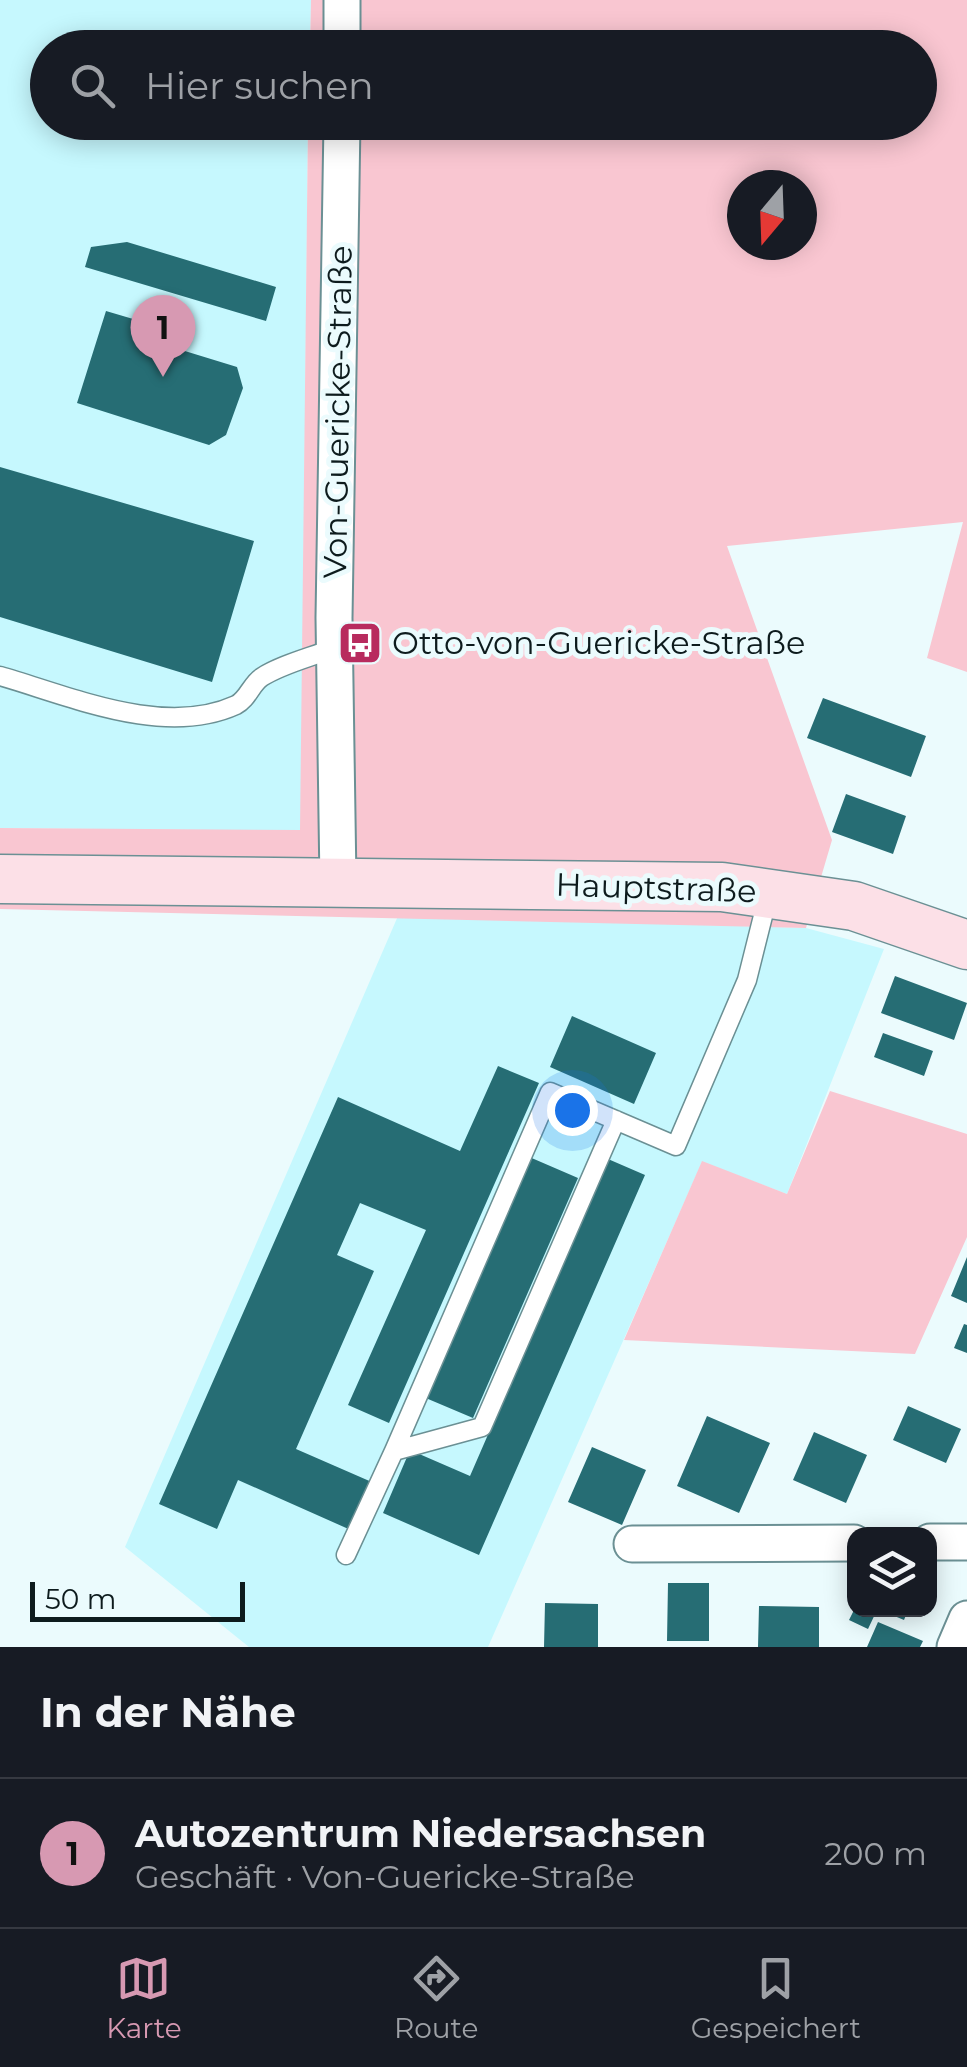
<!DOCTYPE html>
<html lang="de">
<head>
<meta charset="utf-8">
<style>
  :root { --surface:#171b24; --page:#20242c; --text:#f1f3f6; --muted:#9ea1a6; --line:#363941; --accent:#d799b2 }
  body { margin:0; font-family:Montserrat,sans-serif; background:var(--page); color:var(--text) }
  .controls { position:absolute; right:30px; bottom:30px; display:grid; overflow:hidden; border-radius:20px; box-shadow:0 5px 25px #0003 }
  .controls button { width:90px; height:90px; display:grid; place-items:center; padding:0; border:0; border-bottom:2px solid var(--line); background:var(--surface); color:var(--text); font:50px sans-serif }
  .compass { position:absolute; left:727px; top:170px; width:90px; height:90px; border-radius:50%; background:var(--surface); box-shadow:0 5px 25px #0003; rotate:199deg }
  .scale { position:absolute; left:30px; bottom:25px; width:215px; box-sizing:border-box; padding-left:10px; border:5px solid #0d1b1d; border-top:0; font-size:28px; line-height:35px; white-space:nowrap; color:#0d1b1d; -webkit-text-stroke:8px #ebfbfd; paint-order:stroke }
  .you { position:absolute; left:572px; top:1110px; width:35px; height:35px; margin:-25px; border:8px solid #fff; border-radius:50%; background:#1a73e8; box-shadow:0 0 0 15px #1a73e833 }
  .badge { display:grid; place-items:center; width:65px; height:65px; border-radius:50%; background:var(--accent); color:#111; font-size:32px; font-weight:700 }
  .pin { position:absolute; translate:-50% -82px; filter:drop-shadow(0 2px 5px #0008) }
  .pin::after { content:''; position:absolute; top:52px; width:35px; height:30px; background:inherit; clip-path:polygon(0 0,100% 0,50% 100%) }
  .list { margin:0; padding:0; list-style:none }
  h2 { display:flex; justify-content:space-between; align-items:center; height:130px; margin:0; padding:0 40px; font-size:42px }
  h2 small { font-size:32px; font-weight:400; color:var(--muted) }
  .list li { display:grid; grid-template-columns:65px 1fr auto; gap:30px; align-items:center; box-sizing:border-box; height:150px; padding:0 40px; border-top:2px solid var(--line) }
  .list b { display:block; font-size:38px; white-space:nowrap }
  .list p { margin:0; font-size:32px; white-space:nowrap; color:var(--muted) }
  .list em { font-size:32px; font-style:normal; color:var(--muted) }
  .icon { flex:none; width:55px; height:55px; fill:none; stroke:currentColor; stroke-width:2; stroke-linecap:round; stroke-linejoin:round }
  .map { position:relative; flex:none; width:967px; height:1647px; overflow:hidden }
  .search { position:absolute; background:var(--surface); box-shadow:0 5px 25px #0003; left:30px; right:30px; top:30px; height:110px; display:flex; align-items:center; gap:25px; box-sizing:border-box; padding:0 35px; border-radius:55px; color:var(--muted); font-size:38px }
  .sheet { height:280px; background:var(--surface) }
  nav { display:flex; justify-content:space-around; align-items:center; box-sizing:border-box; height:140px; border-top:2px solid var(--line); background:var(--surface); font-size:28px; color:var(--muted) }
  nav a { display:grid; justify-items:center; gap:5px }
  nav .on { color:var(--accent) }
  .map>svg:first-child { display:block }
</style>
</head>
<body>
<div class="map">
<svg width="967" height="1647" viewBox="0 0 967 1647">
  <rect width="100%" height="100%" fill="#ebfbfd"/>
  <path fill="#c6f8fe" d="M0,0H311L310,47L48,48V122L308,123L301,831L0,828Z
    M398,916L806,928L884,949L787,1194L702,1162L488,1647H249L125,1547Z"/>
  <path fill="#f9c6d1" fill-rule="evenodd" d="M311,0H967V672L927,658L963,522L727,546L832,840L806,928L0,909V828L300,830L308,123L920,122V48L310,47ZM742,185H802V245H742Z
    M830,1091L967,1134V1237L915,1354L624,1340L702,1161L787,1194Z"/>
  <path fill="#266d74" d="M127,242L276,287L266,321L85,267L91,247Z
    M106,311L167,329L162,344L237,367L243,388L226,435L209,445L77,403Z
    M0,467L254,541L212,682L0,617Z
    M823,698L926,736L911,777L807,738Z
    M846,794L906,816L893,854L832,832Z
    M895,976L967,1003L954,1040L881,1013Z
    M572,1016L656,1053L634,1104L550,1067Z
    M883,1033L933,1051L924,1076L874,1057Z
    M498,1066L539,1083L389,1423L348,1405L426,1230L360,1203L337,1255L374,1271L296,1449L374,1483L353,1531L238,1480L217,1529L159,1504L338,1097L460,1151Z
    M527,1156L578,1178L473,1418L421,1396Z
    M608,1159L645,1175L479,1555L383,1513L410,1450L470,1476Z
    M967,1257V1303L951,1296Z
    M964,1324L967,1325V1353L954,1348Z
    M908,1406L961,1429L946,1463L893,1440Z
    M707,1416L770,1443L739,1513L677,1486Z
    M814,1432L867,1455L846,1503L793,1480Z
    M592,1447L646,1470L622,1525L568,1502Z
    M668,1583H709V1641H667Z
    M545,1603L598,1604V1647H544Z
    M759,1606L819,1607V1647H758Z
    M854,1610H877L868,1629L849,1620Z
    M880,1610H908L904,1620Z
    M878,1622L923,1641L920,1647H867Z"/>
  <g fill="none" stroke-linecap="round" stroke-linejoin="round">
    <defs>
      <path id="lane" d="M0,676C70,696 164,738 236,705C248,699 251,684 262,677C282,664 312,657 334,648
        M394,1451L550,1092L676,1146L747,980L768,896
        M346,1555L394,1451L482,1427L616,1120"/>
      <path id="street" d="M342,0V48
        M338,882L334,618L342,122
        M930,1542H967
        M632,1544L854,1543
        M955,1647L967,1619"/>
      <path id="secondary" d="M0,879L722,887L854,906L967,945"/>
    </defs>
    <use href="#lane" stroke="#6b9094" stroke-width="21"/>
    <use href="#street" stroke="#6b9094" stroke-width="39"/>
    <use href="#secondary" stroke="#6b9094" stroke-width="51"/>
    <use href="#lane" stroke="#fff" stroke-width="18"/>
    <use href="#street" stroke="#fff" stroke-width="35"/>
    <use href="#secondary" stroke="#fce0e7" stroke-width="48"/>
  </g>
  <defs>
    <symbol id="bus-square" viewBox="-11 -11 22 22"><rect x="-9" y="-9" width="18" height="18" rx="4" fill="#b82b5e" stroke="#ebfbfd"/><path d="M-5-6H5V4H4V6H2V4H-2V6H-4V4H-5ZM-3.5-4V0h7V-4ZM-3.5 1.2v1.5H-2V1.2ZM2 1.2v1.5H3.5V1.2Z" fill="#fff"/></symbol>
  </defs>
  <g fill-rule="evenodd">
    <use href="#bus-square" x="335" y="618" width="50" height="50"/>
  </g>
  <g text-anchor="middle" stroke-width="10" stroke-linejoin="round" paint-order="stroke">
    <g font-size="32" fill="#0d1b1d" stroke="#ebfbfd">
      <text transform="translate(338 412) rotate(-89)" y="11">Von-Guericke-Straße</text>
      <text transform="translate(656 888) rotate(2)" y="11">Hauptstraße</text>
    </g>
    <g font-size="32" fill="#0d1b1d" stroke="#ebfbfd" text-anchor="start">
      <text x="392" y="654">Otto-von-Guericke-Straße</text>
    </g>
  </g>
</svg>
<div class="controls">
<button><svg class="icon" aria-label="layers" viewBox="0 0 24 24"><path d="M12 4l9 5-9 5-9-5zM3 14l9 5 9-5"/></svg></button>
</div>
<svg class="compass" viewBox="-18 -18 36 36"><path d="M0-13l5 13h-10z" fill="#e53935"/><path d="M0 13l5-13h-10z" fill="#9ea1a6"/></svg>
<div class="scale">50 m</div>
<div class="you"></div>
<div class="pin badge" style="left:163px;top:377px">1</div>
<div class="search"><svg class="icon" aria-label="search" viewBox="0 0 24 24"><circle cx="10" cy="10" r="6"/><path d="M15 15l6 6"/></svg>Hier suchen</div>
</div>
<section class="sheet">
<h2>In der Nähe<small></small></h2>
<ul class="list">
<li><span class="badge">1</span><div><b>Autozentrum Niedersachsen</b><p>Geschäft · Von-Guericke-Straße</p></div><em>200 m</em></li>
</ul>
</section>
<nav>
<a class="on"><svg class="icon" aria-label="map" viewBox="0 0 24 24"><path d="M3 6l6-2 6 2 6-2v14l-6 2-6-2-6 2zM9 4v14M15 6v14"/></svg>Karte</a>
<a><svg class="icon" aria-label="directions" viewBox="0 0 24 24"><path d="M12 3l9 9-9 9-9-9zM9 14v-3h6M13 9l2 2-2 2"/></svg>Route</a>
<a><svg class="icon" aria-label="saved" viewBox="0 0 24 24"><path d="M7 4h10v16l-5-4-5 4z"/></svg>Gespeichert</a>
</nav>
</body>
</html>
